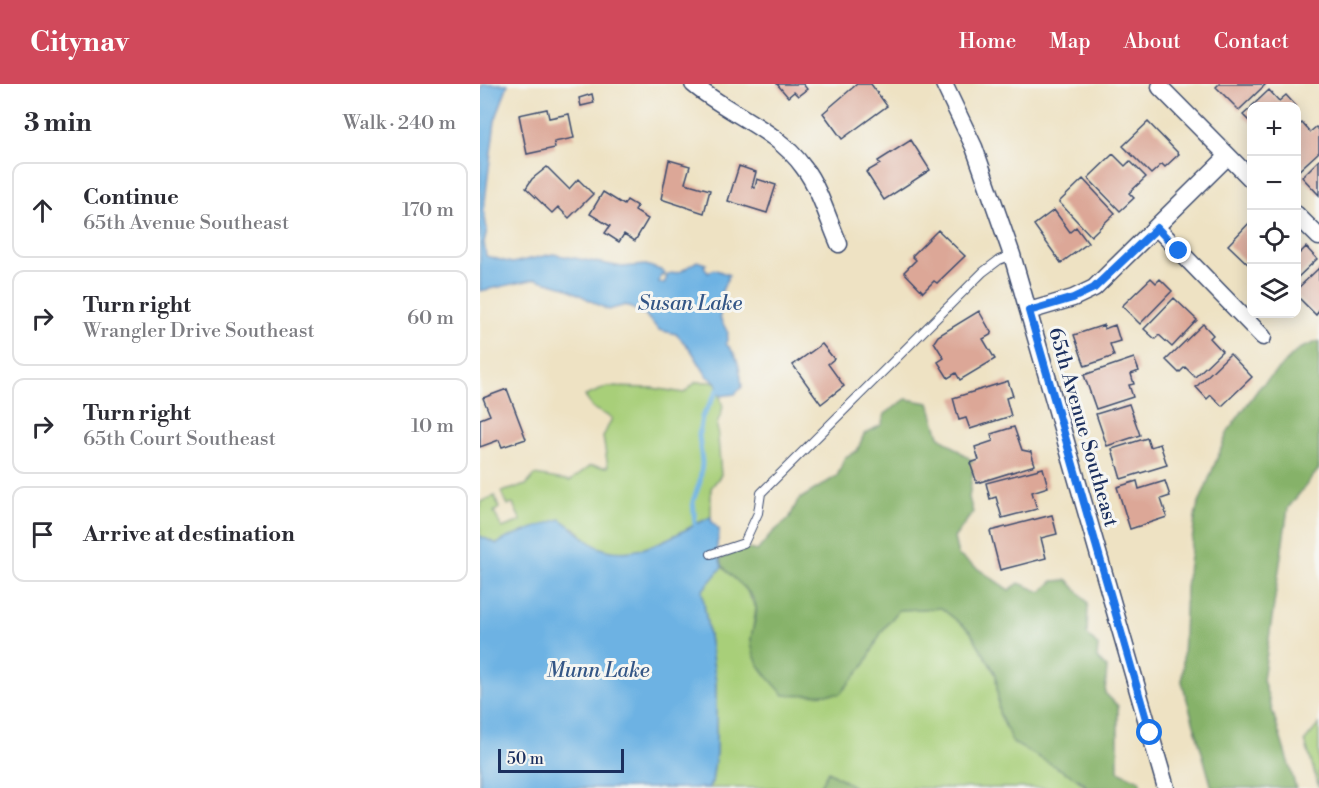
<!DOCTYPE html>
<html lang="en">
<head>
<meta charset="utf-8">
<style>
  :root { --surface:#fff; --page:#f7f7f7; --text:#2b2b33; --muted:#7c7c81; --line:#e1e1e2; --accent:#d1495b }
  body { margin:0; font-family:"Libre Bodoni",serif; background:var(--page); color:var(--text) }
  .controls { position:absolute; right:18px; top:18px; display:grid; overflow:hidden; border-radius:12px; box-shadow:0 3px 15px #0003 }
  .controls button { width:54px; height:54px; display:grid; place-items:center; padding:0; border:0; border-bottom:2px solid var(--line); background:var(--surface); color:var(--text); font:30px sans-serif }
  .scale { position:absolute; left:18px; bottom:15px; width:126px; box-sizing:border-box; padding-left:6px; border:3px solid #1b2f5e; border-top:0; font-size:16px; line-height:21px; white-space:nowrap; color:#1b2f5e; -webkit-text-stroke:4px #f6f6f2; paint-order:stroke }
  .stop { position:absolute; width:18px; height:18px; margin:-14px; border:4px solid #1a73e8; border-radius:50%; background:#fff }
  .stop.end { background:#1a73e8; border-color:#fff; box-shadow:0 2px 6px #0008 }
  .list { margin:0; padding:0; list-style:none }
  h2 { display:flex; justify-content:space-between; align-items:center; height:78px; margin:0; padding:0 24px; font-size:26px }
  h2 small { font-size:20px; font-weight:400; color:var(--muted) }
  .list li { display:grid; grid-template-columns:39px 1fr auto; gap:18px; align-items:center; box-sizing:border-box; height:96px; margin:0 12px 12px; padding:0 12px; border:2px solid var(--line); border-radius:12px }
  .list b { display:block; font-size:22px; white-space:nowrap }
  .list p { margin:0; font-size:20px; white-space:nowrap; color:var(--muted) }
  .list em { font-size:20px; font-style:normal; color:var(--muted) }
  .icon { flex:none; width:33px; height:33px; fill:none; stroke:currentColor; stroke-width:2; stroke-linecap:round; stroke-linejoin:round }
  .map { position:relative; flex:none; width:839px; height:704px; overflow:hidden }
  header { display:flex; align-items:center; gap:36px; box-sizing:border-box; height:84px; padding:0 30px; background:var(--accent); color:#fff }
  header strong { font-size:28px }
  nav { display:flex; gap:33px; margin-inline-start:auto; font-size:21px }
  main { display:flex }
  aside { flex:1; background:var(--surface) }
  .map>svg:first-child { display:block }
</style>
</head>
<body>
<header>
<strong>Citynav</strong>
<nav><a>Home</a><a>Map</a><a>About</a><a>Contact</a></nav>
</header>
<main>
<aside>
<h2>3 min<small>Walk · 240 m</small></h2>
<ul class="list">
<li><svg class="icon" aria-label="ahead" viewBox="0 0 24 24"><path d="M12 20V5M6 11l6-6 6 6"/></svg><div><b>Continue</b><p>65th Avenue Southeast</p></div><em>170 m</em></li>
<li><svg class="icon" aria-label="right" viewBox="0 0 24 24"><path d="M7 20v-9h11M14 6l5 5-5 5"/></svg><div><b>Turn right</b><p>Wrangler Drive Southeast</p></div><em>60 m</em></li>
<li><svg class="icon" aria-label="right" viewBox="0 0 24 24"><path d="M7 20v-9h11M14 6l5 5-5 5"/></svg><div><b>Turn right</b><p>65th Court Southeast</p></div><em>10 m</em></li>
<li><svg class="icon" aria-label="arrive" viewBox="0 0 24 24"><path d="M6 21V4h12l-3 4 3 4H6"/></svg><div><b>Arrive at destination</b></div></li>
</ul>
</aside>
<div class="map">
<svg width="839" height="704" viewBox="0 0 839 704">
  <rect width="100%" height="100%" fill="#f6f6f2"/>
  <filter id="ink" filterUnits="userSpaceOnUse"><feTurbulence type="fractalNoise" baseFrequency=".0167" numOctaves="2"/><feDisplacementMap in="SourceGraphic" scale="12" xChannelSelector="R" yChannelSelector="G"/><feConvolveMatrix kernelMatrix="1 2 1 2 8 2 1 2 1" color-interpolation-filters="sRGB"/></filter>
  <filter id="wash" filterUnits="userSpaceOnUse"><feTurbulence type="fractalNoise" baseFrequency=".008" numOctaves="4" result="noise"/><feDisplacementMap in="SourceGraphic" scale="24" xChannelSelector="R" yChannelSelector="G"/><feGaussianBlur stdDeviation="1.35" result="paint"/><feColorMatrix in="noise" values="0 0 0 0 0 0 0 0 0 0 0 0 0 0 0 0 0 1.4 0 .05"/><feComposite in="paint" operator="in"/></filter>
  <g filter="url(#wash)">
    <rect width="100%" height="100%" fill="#eee2c3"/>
    <path fill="#a8cf79" stroke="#627f6c" stroke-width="1.5" d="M216,298H236L243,323L237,341L241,391L231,404V433C200,446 151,483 116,462C108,458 101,449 94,443L46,447L17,460L0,452V418L15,412L19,424L14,428L22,444L41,437L33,420L28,421L21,408L46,401L55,391L90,397L110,382L128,383L123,353L132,334L112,324L105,312L127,303L173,304L204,309Z
      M242,483L263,500L276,524L271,557L385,580L402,547L419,526L461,524L490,547L516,591L519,629L607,704H373L348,687L339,704H228L232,698L236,669V598L222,506Z
      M839,640V704L825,657Z"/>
    <path fill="#86b269" stroke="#507064" stroke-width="1.5" d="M839,257V385L808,424L783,596L816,704H732L702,598L706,503L716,427L748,347L779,304L819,265Z
      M426,315L449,319L459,352L494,378L489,414L493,428L474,454L478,471L529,506L539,499L561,508L573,497L588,496L608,519L607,550L618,562L617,574L627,584L625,609L638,622V687L660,697L661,704H607L603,698L533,659L519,629L516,590L490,547L461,524L419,526L402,547L385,580L360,610L304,611C290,595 272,580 271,556C271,546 278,533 276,523C272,502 245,494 240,475L260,463L277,467L293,448L309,435L318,416L357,392L365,373L377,367L384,350L401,341L405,330Z
      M348,687L376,704H339Z"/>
    <path fill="#6db2e3" stroke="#4470a0" stroke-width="1.5" d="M3,0H28L15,37L7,100L4,127L7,146L4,158L6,172L32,179L73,170L142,183L166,181L184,187L185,192L181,191L179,198L184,200L188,190L200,188L217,177L226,180L224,182L228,189L234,185L249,191L241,209L240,234L248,249L246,260C259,271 260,286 262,303L255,310L240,312L236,298L227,292L211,266L196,250L179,246L165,231L146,221L128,226L85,203L56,195L0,207V5Z
      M231,433L232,439C245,448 236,453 237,464C237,470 241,478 242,483L222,507L236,598V669L232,698L228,704H0V452L17,460L29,453L80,435C93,442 105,457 118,463C157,480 197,448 231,433Z"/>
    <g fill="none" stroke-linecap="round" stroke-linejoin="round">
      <path stroke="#6db2e3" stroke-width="5" d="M215,440L213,417L220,398L222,379L219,351L222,333L238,306"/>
    </g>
    <g id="blocks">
      <path fill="#dca797" d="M297,0H323L327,5L318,12L314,8L308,13Z
        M377,0H391L407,22L362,55L343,29Z
        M739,0H786L759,26L736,3Z
        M789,6L799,17L806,11L816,22H772Z
        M112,10L114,19L101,22L99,14Z
        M772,23V40L763,31Z
        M67,25L69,34L89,30L94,54L74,58L75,64L47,70L39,31Z
        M668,38L699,70L685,83L682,80L671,90L643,62Z
        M822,39L830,48L836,43L839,46V68L816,89V44Z
        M431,56L450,86L404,116L386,88L400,80L398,77Z
        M633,70L645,82L650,77L666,93L649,109L654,114L640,127L608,94Z
        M189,76L210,82L205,99L230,106L224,129L181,115Z
        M839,76V111L822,93Z
        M259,82L276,88L272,103L275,104L277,95L296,101L287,129L248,117Z
        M67,83L89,105L98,95L113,110L89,134L78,123L72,129L46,104L52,95Z
        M603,95L635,129L611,152L579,118Z
        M123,108L144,121L147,116L157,122L155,127L168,135L155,157L144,150L139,158L125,149L130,142L110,130Z
        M574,126L590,148L596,143L608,159L581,179L554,141Z
        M772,136V184L748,161Z
        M458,146L485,172L457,199L454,197L443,208L424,188L436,176L432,172Z
        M826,163L837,175L816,195V165L820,169Z
        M839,184V227L836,231L816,211V206Z
        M671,194L676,199L680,195L692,207L660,240L642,222Z
        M694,214L717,236L692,263L679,251L675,255L664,245Z
        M499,227L512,250L503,255L515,275L480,296L476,289L468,294L458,278L464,274L454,258L458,252Z
        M723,240L733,251L730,254L742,267L715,293L705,283L699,289L686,276Z
        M624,241V245L635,241L640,257L630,260L634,272L605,282L594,251Z
        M342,260L354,275L348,280L364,302L341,320L313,281Z
        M750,270L772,293L742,322L731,311L727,315L716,303Z
        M654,274L659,287L651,290L654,300L649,301L653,313L616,325L604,291Z
        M528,297L533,312L526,314L531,332L490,345L486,334L479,336L473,314Z
        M27,305L46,355L22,363L19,356L0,363V335L10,331L3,314Z
        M649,320L660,351L627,362L616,330Z
        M534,343L542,366L551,368L555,381L497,399L490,379L499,376L495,363L513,357L511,350Z
        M667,354L670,363L680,360L687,381L641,395L632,365Z
        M563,384L568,403L552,408L557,425L522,434L516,413L510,415L506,399Z
        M657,397L659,405L685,397L690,412L681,415L687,433L650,445L637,403Z
        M572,431L577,450L561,454L566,474L520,486L510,447Z"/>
    </g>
  </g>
  <g filter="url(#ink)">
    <use href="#blocks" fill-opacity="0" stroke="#3b4a6d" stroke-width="1.5"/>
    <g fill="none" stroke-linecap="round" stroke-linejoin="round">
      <defs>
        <path id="lane" d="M231,470L264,459L278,429L281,409L503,188L519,176L532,171"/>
        <path id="street" d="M213,0C248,30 297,45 324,84C339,103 349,138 359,160
          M464,0L494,63L532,171L686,704
          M680,3L772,96
          M816,130L839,153
          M677,144L783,253
          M549,227L593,214L614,204L748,72"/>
      </defs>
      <use href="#lane" stroke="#3b4a6d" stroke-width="10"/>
      <use href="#street" stroke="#3b4a6d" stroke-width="19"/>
      <use href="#lane" stroke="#fff" stroke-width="8"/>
      <use href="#street" stroke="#fff" stroke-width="16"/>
    </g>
  </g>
  <g fill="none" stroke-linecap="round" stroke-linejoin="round" filter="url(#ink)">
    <path stroke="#1a73e8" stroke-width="8" d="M670,649L549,227L593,214L614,204L677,144L699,167"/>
  </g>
  <g text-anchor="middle" stroke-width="6" stroke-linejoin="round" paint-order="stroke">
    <g font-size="20" fill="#1b2f5e" stroke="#f6f6f2">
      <text transform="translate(604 343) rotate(74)" y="7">65th Avenue Southeast</text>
    </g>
    <g font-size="21" font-style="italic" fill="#345686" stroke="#f6f6f2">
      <text x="210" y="226">Susan Lake</text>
      <text x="118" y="593">Munn Lake</text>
    </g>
  </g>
</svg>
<div class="controls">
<button>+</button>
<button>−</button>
<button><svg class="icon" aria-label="locate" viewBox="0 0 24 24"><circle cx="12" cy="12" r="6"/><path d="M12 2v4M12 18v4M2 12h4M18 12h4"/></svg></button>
<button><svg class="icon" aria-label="layers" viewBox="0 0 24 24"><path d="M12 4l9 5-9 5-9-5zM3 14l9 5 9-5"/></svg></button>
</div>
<div class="scale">50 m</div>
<div class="stop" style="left:670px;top:649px"></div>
<div class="stop end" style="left:699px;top:167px"></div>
</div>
</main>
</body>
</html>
